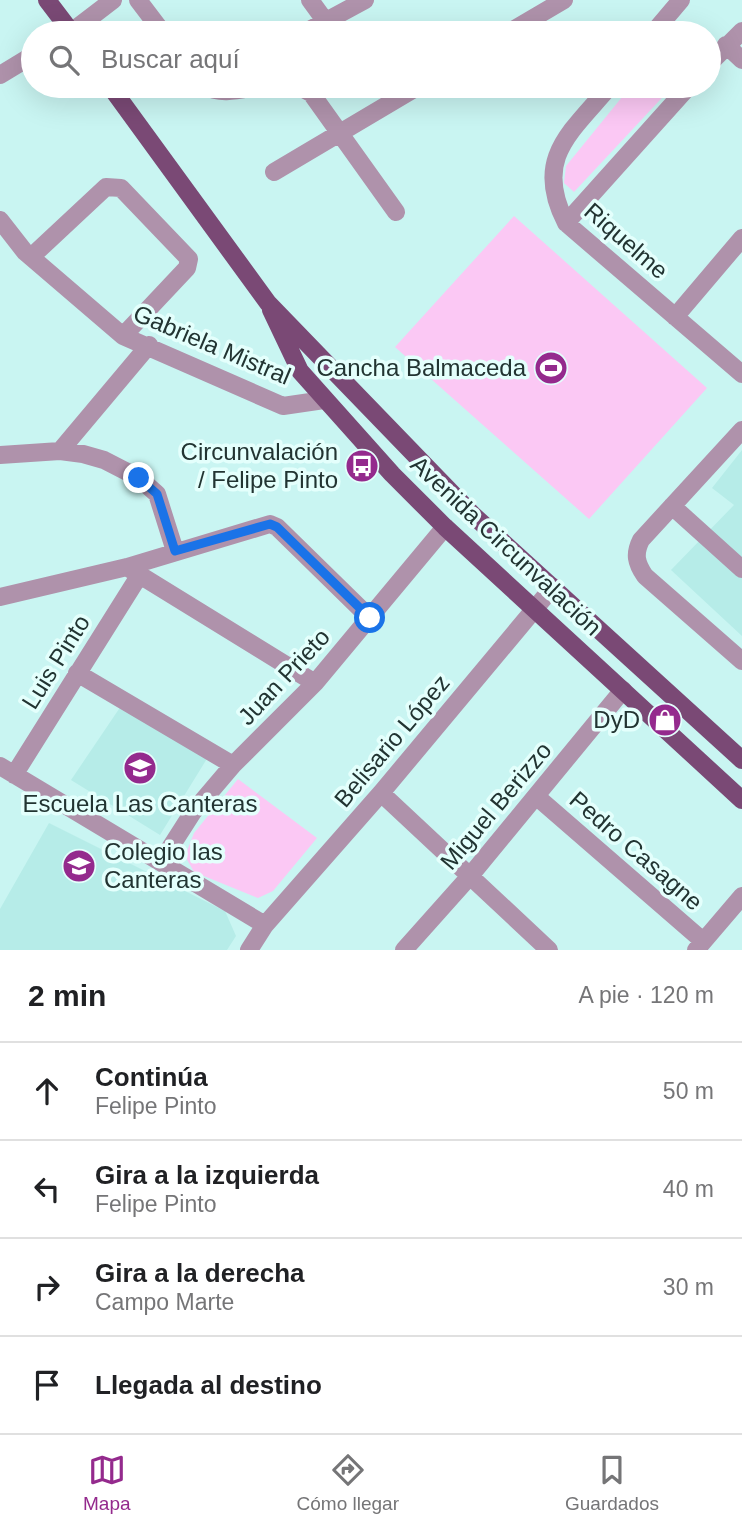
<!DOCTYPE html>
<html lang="es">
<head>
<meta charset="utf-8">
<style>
  :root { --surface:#fff; --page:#f2f2f2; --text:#202124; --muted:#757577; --line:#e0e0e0; --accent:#942a8d }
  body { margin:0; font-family:Helvetica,sans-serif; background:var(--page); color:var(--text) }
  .stop { position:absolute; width:21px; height:21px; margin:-16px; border:5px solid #1a73e8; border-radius:50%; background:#fff }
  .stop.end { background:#1a73e8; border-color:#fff; box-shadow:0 2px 7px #0008 }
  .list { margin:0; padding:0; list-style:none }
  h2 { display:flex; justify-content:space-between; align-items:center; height:91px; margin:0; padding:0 28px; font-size:30px }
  h2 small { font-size:23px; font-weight:400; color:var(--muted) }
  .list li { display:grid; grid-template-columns:46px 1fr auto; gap:21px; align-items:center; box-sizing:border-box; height:98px; padding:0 28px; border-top:2px solid var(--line) }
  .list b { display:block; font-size:26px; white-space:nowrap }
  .list p { margin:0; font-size:23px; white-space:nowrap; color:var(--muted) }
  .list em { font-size:23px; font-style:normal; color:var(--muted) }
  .icon { flex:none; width:38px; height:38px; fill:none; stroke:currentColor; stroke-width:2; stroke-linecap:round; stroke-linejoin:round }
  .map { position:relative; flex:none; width:742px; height:950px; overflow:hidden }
  .search { position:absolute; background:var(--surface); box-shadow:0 7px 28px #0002; left:21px; right:21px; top:21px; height:77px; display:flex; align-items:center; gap:18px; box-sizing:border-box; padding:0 24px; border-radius:38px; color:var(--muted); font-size:26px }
  .sheet { height:483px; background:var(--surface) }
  nav { display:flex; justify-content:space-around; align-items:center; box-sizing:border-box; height:98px; border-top:2px solid var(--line); background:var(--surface); font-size:19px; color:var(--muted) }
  nav a { display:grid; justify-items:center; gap:4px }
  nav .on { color:var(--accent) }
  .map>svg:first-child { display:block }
</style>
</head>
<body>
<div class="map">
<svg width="742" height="950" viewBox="0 0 742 950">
  <rect width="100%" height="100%" fill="#c9f5f2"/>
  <path fill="#b6ece8" d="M742,450V636L671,570L734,505L712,488Z
    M121,706L208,757L160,835L71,780Z
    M49,823L225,911L236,936L227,950H0V909Z"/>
  <path fill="#fbc8f4" d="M631,86H673L574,192L564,183L566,166Z
    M514,216L707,388L589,519L395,347Z
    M238,779L317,838L273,891L258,898L194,872L185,856L194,833Z"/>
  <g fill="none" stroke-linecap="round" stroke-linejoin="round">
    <path stroke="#af92ab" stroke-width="18" d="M138,0L163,33
      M310,0L326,22
      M70,33L113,0
      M304,33L365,0
      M508,33L564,0
      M653,33L681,0
      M726,45L742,60
      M709,64L742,31
      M0,75L33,55
      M204,86C222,96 242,89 261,86
      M298,86L311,93L396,212
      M610,86C570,133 533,159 566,223L742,374
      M274,172L419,86
      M0,220L25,252L123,336L283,406L324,400
      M566,223L689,86
      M31,257L106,187L121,188L189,259L187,268L123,336
      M675,317L742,238
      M742,430L641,540C634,554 636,563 645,576L742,661
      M60,451L149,345
      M0,455L60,451L83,454L104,460L139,478L157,494L175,551
      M672,506L742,569
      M130,569L315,683
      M0,597L127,567L270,524L277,527L370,618
      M77,673L233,765
      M0,766L265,925
      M14,775L139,576
      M381,793L549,950
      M537,797L703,941
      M161,862L193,812L233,765L315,683L445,527
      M249,950L265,925L381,793L553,587
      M404,950L470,876L623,690
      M696,950L742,896"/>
    <path stroke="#7a4975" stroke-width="18" d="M47,0L72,33
      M110,86L268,303L474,516L742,760
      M271,310L300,371L392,474L445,527L742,800"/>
  </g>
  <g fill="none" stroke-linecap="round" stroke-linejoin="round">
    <path stroke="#1a73e8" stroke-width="9" d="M139,478L157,494L175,551L270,524L277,527L370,618"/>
  </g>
  <defs>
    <symbol id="stadium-disc" viewBox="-11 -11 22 22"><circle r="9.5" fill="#942a8d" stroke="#e4fffc"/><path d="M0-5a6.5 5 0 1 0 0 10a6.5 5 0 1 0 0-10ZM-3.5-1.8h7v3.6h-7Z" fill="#fff"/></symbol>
    <symbol id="bus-disc" viewBox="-11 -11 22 22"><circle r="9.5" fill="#942a8d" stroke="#e4fffc"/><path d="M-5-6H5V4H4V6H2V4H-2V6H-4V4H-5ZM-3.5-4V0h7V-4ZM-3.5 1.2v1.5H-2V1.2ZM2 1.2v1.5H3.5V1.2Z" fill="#fff"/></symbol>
    <symbol id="shop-disc" viewBox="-11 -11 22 22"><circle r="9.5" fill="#942a8d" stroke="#e4fffc"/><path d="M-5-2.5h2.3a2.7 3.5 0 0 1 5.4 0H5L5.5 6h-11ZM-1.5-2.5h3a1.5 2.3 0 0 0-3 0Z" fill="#fff"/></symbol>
    <symbol id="school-disc" viewBox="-11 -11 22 22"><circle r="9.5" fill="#942a8d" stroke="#e4fffc"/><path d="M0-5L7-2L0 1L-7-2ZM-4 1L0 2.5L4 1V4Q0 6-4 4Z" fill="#fff"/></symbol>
  </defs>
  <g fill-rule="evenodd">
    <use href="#stadium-disc" x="532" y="349" width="38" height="38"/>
    <use href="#bus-disc" x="343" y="447" width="38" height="38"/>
    <use href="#shop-disc" x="646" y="701" width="38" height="38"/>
    <use href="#school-disc" x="121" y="749" width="38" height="38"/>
    <use href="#school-disc" x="60" y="847" width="38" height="38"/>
  </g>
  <g text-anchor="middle" stroke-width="7" stroke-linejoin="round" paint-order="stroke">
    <g font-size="24" fill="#223432" stroke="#e4fffc">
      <text transform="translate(626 241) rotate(41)" y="8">Riquelme</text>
      <text transform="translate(212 345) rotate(23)" y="8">Gabriela Mistral</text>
      <text transform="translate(506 546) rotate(43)" y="8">Avenida Circunvalación</text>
      <text transform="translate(56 662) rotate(-58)" y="8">Luis Pinto</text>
      <text transform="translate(284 677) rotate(-47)" y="8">Juan Prieto</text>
      <text transform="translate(392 741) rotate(-50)" y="8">Belisario López</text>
      <text transform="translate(496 806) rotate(-50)" y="8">Miguel Berizzo</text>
      <text transform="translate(636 851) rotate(41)" y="8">Pedro Casagne</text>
    </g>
    <g font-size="24" fill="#223432" stroke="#e4fffc" text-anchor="end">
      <text x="526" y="376">Cancha Balmaceda</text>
      <text x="338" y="460">Circunvalación<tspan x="338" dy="28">/ Felipe Pinto</tspan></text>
      <text x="640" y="728">DyD</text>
      <text x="140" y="812" text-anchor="middle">Escuela Las Canteras</text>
      <text x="104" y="860" text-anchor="start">Colegio las<tspan x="104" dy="28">Canteras</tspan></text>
    </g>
  </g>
</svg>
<div class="stop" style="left:370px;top:618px"></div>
<div class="stop end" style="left:139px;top:478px"></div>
<div class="search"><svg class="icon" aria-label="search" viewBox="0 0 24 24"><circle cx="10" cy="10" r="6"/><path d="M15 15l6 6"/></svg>Buscar aquí</div>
</div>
<section class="sheet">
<h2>2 min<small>A pie · 120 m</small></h2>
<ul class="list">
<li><svg class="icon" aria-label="ahead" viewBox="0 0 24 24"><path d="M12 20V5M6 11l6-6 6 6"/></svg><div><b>Continúa</b><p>Felipe Pinto</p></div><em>50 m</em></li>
<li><svg class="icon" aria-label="left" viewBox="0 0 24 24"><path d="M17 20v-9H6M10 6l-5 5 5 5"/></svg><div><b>Gira a la izquierda</b><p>Felipe Pinto</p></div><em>40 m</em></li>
<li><svg class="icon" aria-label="right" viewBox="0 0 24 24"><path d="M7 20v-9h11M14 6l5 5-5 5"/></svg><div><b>Gira a la derecha</b><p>Campo Marte</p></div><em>30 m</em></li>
<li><svg class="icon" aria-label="arrive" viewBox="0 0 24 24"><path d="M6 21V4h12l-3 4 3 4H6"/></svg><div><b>Llegada al destino</b></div></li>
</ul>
</section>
<nav>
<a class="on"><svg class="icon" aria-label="map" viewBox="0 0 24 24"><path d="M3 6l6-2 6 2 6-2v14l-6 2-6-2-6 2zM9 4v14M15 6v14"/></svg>Mapa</a>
<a><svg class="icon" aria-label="directions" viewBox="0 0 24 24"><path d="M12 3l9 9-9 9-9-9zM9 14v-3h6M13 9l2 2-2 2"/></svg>Cómo llegar</a>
<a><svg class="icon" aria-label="saved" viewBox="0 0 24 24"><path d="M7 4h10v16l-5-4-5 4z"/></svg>Guardados</a>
</nav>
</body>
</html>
